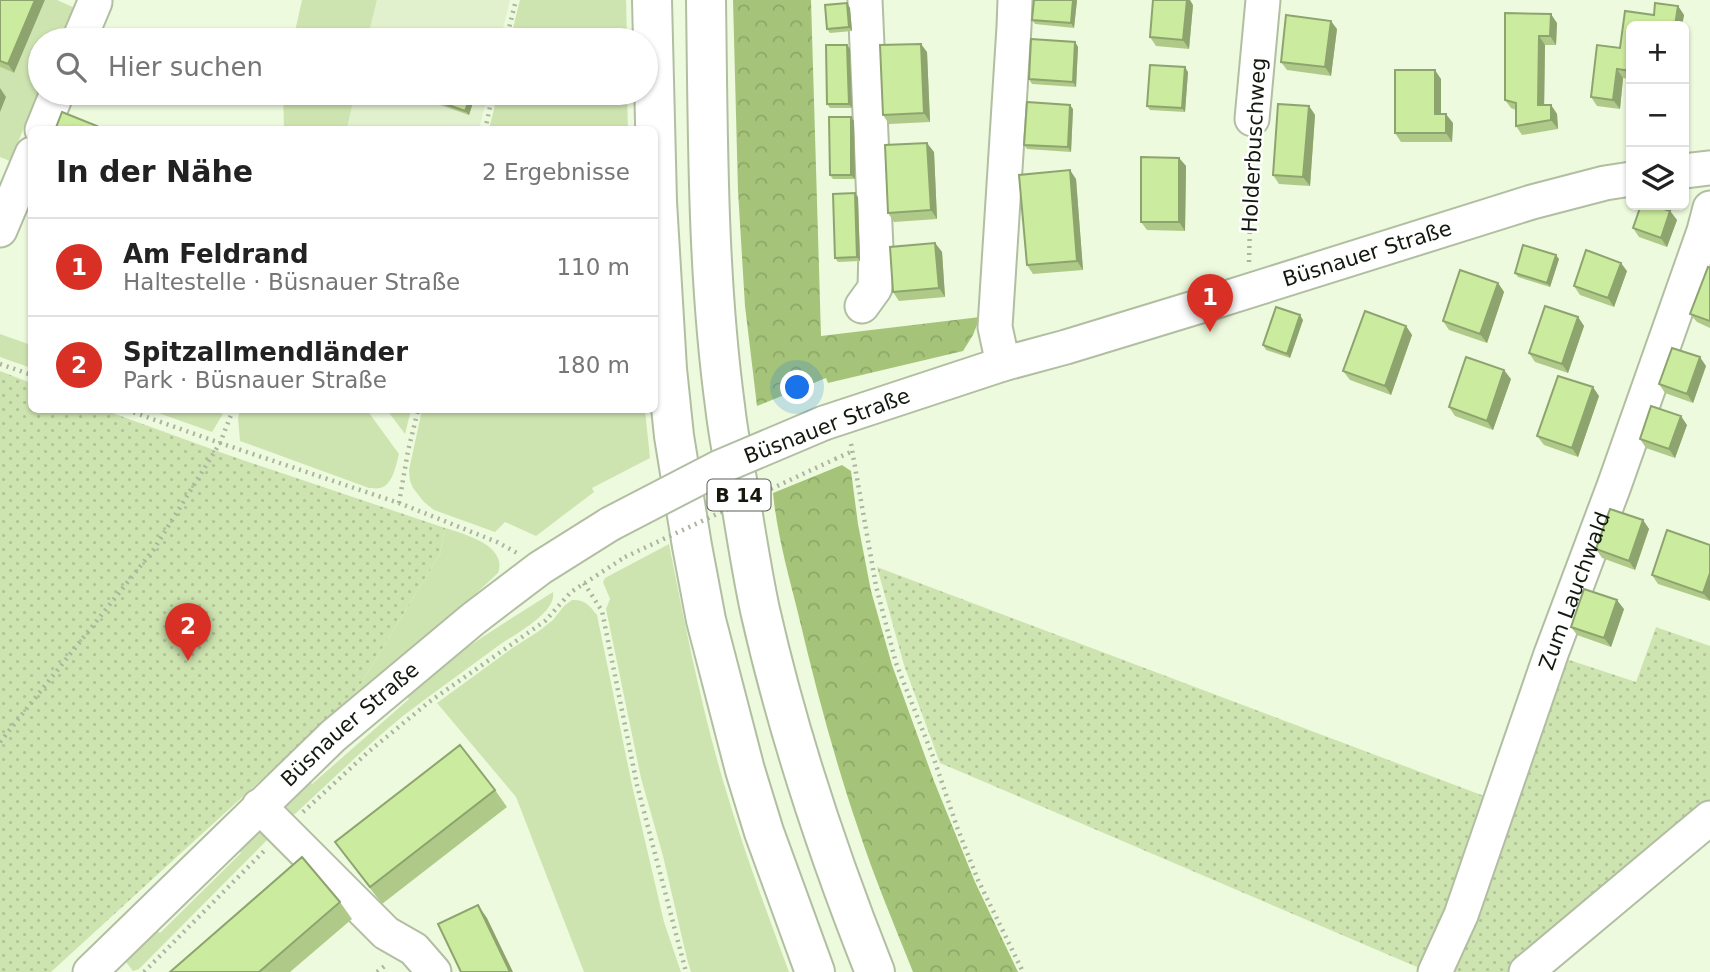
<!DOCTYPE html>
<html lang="de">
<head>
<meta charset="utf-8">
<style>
  :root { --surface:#fff; --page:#f2f2f2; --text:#222; --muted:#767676; --line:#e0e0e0; --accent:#d93025 }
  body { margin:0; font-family:"DejaVu Sans",sans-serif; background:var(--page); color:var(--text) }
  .controls { position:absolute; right:21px; top:21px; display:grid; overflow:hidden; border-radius:10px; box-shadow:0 2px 5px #0004 }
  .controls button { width:63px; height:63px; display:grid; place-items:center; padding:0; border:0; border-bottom:2px solid var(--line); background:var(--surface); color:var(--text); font:35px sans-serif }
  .you { position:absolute; left:798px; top:388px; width:24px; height:24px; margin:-18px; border:5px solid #fff; border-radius:50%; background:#1a73e8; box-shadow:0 0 0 10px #1a73e833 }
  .badge { display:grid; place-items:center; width:46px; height:46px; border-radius:50%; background:var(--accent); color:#fff; font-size:23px; font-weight:700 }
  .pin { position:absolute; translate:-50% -58px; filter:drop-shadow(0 2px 4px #0008) }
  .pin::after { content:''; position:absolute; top:37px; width:24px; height:21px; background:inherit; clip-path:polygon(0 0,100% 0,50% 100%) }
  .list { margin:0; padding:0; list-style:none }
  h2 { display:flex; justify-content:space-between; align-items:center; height:91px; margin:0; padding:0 28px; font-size:30px }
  h2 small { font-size:23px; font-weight:400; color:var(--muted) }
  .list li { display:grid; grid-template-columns:46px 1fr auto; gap:21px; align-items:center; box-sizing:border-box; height:98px; padding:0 28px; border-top:2px solid var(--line) }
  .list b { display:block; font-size:26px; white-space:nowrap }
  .list p { margin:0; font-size:23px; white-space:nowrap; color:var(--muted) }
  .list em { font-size:23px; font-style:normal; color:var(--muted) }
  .icon { flex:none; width:38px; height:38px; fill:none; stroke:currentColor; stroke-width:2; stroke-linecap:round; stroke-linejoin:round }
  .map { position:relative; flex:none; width:1710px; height:972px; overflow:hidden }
  .search { position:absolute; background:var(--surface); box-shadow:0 2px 5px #0004; left:28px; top:28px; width:630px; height:77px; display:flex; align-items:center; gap:18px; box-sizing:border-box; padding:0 24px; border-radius:38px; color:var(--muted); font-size:26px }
  .panel { position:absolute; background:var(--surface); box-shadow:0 2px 5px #0004; left:28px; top:126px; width:630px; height:287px; border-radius:10px }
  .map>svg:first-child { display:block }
</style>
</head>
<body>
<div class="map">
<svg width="1710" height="972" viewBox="0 0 1710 972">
  <defs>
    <pattern id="forest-crowns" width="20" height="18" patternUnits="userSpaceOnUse" patternTransform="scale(1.75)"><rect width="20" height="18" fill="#a5c479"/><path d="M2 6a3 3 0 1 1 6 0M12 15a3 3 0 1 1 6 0" fill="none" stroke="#8da867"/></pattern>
    <pattern id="garden-dots" width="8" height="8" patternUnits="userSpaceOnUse" patternTransform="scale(1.75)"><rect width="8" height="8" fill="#cee4b0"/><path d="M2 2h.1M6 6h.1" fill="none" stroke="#b0c396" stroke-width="1.8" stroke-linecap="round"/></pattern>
  </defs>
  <rect width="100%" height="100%" fill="#edfade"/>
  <path fill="#e1f0cd" d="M377,0H510L500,40H367Z
    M355,93H488L479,129L347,130Z"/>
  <path fill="#cee4b0" d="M45,0H57L75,8L61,40H40V90L10,161L0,157V67L14,73Z
    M302,0H377L367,40H293Z
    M520,0H626L627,40H510Z
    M283,93H355L347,129H284Z
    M498,93H627L628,129H489Z
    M0,334L31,345V368L0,357Z
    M150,410H211L223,414L212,432Z
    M240,410H367L399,454C396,465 393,485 380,488C376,489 372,488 369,488L240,441L238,418Z
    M387,410H411L405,434Z
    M422,410H645L650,458L592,488L594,492L536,536L505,522L495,532L434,510L424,502L413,488L410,481L409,470Z
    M445,528C465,534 508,546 498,573L439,628L354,695L440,554Z
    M669,544C685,625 701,706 724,784C743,848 766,910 789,972H691L687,959L663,856L641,778L606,609L610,599L603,582L605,578Z
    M553,592C557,613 513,635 498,646C467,669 434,692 403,716C366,746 331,781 295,814L290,816L283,810L284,803L307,779L312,784L409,699L404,693C452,656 502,624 553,592Z
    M572,600C585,599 590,606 597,615L632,785L664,922L681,972H584L516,797L437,703L511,649L539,631L553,620L564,606Z
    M261,827L275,832L139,969L133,971L126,962L130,951L154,928L160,933L241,853L236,846Z"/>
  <path fill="url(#forest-crowns)" d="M733,0H811L821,336L980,317L973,335L963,351L828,383L826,378L757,406L745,306L738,191Z
    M842,465L851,471L858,524L871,591L892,665L934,781L975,882L1018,972H913C894,924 874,877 858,828C834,758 815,685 798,613C788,573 777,534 773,493Z"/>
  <path fill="url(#garden-dots)" d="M0,371L31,383L32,410H104L228,455L445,528L440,554L354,695L51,972H0Z
    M877,567L1500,802L1551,654L1636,682L1656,627L1710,646V818L1526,972H1435L1424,970L940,763L904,665Z"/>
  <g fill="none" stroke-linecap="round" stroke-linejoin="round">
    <defs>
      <g id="minor">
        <path d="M79,40L95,2"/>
        <path d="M1252,119L1263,0"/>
        <path d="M42,130L57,93"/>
        <path d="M1684,171L1710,168"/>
        <path d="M0,230L32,154"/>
        <path d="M862,306L875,288L876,248L865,0"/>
        <path d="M1003,364L995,327L1014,27L1015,0"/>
        <path id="s1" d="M824,423L1003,364L1066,347L1207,304L1532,202L1605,183L1631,179"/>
        <path d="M259,806L386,933L414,949L434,972"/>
        <path id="s2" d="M90,972L333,736L473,619L540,568L610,524"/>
        <path id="s3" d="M1435,972L1461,915L1551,654L1614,486L1704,231L1710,208"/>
        <path d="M1526,972L1710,818"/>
      </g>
      <path id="highway" d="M652,0L657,202L667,369L674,436L692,546L706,620L745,770L764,832L815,972
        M706,0C708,135 707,272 725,406C728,433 733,459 738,485C745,526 751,568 760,610C788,734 828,854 875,972"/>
    </defs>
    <use href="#minor" stroke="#b2bea2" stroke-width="37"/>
    <use href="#highway" stroke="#b2bea2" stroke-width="42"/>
    <path stroke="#aab59e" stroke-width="4.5" stroke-dasharray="2 5" stroke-linecap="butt" d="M506,40L516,0
      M485,130L493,93
      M1249,262L1252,144
      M0,364L32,375
      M127,410L220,443L399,503L497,542L517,553
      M851,444L876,586L896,663L934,759L957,827L978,880L1023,972
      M835,459L853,451
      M399,503L408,451L418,410
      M584,583L602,611L637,785L686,972
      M0,742L154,549L220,443L233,410
      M303,812L367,753L429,702L545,621L571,592L625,557
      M144,972L265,850
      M377,972L386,965"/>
    <use href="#minor" stroke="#fff" stroke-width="33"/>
    <use href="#highway" stroke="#fff" stroke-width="38"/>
    <defs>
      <path id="minor-bridge" d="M610,524L720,467L824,423"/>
    </defs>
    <use href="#minor-bridge" stroke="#b2bea2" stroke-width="37" stroke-linecap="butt"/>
    <path stroke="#aab59e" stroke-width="4.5" stroke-dasharray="2 5" stroke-linecap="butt" d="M625,557L835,459"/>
    <use href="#minor-bridge" stroke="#fff" stroke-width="33"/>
  </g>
  <path fill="#afca88" d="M0,0L14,73L0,67Z
    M1077,0L1074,28L1035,24L1032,20Z
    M847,3L850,8L852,31L830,33L827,29Z
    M1655,3L1678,6L1684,15L1682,26H1631V79L1623,78L1620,109L1597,106L1591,97L1597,45L1620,48L1625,11L1654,15Z
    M1193,5L1189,49L1156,46L1150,37Z
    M1505,13L1557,23L1556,45H1545L1544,105H1551L1557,114L1558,129L1522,135L1516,126V110L1511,108L1505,100Z
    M1337,29L1331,76L1287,70L1281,62Z
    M1075,42L1078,47L1076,87L1032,84L1029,79Z
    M847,45L850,49L852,108H830L827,104Z
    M927,52L930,122L889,124L883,115Z
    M1188,72L1185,112L1150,110L1147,106Z
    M1441,79V114L1453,123L1452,142H1401L1395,133Z
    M414,93H476L469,115L417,97Z
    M1309,106L1315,115L1310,186L1279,184L1273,175Z
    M1073,109L1071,152L1027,149L1024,145Z
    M854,121L855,179H833L830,175Z
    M934,152L937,219L894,222L888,213Z
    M1179,158L1186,166L1185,231L1147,230L1141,222Z
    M1076,179L1083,270L1033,274L1027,265Z
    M858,197L860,261L838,262L835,258Z
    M1670,211L1677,220L1667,247L1639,237L1633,228Z
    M935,243L942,252L945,297L899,301L893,292Z
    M1559,259L1550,287L1518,277L1515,273Z
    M1710,268V328L1697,322L1690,314Z
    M1627,271L1614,307L1580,295L1574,286Z
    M1498,283L1504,292L1487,343L1449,330L1443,321Z
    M1578,317L1584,326L1568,373L1535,362L1529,353Z
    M1303,320L1290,358L1266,350L1263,345Z
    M1406,326L1412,335L1391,395L1350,380L1343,371Z
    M1706,366L1693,403L1665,393L1659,384Z
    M1511,379L1493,430L1455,416L1449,407Z
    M1599,396L1578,457L1544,445L1537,436Z
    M1687,425L1675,458L1646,448L1640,439Z
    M1643,520L1649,529L1635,570L1602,558L1596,549Z
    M1667,530L1710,601L1658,584L1652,575Z
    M1624,609L1611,647L1577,635L1571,627Z
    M495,790L507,807L382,904L335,842Z
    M340,902L352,919L290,972H170Z"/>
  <path fill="#8ea46f" d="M35,0H45L14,73L8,64Z
    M1073,0H1077L1074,28L1071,23Z
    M1187,0H1190L1193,5L1189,49L1183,40Z
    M847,3L850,8L852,31L849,27Z
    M1678,6L1684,15L1682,26H1675Z
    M1551,14L1557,23L1556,45L1550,36Z
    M1331,21L1337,29L1331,76L1325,67Z
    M1539,36L1545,45L1544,114L1538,105Z
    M1075,42L1078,47L1076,87L1073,82Z
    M921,44L927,52L930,122L924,113Z
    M847,45L850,49L852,108L849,104Z
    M1185,67L1188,72L1185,112L1182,108Z
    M1617,69L1623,78L1620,109L1613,100Z
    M1435,70L1441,79V123L1435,114Z
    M0,88L6,97L0,112Z
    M472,93H476L469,115L465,111Z
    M1070,105L1073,109L1071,152L1068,147Z
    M1551,105L1557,114L1558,129L1551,120Z
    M1309,106L1315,115L1310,186L1303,177Z
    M1446,114L1453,123L1452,142L1446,133Z
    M851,117L854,121L855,179L851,175Z
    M927,143L934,152L937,219L931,210Z
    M1179,158L1186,166L1185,231L1179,222Z
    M1070,170L1076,179L1083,270L1077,261Z
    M855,193L858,197L860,261L857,257Z
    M1670,211L1677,220L1667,247L1661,238Z
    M935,243L942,252L945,297L939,288Z
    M1556,255L1559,259L1550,287L1547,283Z
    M1621,263L1627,271L1614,307L1608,298Z
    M1498,283L1504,292L1487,343L1480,334Z
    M1300,315L1303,320L1290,358L1287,354Z
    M1578,317L1584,326L1568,373L1562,364Z
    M1406,326L1412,335L1391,395L1385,386Z
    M1700,357L1706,366L1693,403L1687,394Z
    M1504,370L1511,379L1493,430L1487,421Z
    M1593,387L1599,396L1578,457L1572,448Z
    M1681,416L1687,425L1675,458L1669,449Z
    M1643,520L1649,529L1635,570L1629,561Z
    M1710,573V601L1703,593Z
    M1617,600L1624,609L1611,647L1604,638Z
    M478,905L487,918L513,972H510Z"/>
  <path fill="#cbeb9e" stroke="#8ea46f" stroke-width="2" d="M0,0H35L8,64L0,61Z
    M1034,0H1073L1071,23L1032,20Z
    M1153,0H1187L1183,40L1150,37Z
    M847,3L849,27L827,29L825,5Z
    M1655,3L1678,6L1675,26H1631V71L1617,69L1613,100L1591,97L1597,45L1620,48L1625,11L1654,15Z
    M1505,13L1551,14L1550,36H1539L1538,105H1551V120L1516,126V103L1505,100Z
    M1286,15L1331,21L1325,67L1281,62Z
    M1031,39L1075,42L1073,82L1029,79Z
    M921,44L924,113L883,115L880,45Z
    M826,45H847L849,104H827Z
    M1150,65L1185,67L1182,108L1147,106Z
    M1395,70H1435V114H1446V133H1395Z
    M415,93H472L465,111Z
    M1027,102L1070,105L1068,147L1024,145Z
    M1278,104L1309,106L1303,177L1273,175Z
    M62,112L97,126L95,130H55Z
    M829,117H851V175H830Z
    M927,143L931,210L888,213L885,145Z
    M1141,157L1179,158V222H1141Z
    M1070,170L1077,261L1027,265L1019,175Z
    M855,193L857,257L835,258L833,194Z
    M1641,205H1652L1670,211L1661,238L1633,228Z
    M935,243L939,288L893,292L890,247Z
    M1523,245L1556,255L1547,283L1515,273Z
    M1586,250L1621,263L1608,298L1574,286Z
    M1708,267L1710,268V321L1690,314Z
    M1460,270L1498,283L1480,334L1443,321Z
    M1545,306L1578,317L1562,364L1529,353Z
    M1276,307L1300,315L1287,354L1263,345Z
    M1365,311L1406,326L1385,386L1343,371Z
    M1672,348L1700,357L1687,394L1659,384Z
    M1466,357L1504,370L1487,421L1449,407Z
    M1558,376L1593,387L1572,448L1537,436Z
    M1651,406L1681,416L1669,449L1640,439Z
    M1610,509L1643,520L1629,561L1596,549Z
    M1667,530L1710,545V573L1703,593L1652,575Z
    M1584,589L1617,600L1604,638L1571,627Z
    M460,745L495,790L370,887L335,842Z
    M302,857L340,902L259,972H170Z
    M478,905L510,972H461L438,924Z"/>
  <g text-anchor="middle" stroke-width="5" stroke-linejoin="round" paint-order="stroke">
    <rect fill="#fff" stroke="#5a5e57" stroke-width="2" x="707.5" y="479.5" width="63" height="31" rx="5"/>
    <g font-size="19" font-weight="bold" fill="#14190f">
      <text x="739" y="502">B 14</text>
    </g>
    <g font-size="21" fill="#14190f" stroke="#fff">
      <text transform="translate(1254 145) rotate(-87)" y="7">Holderbuschweg</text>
      <text dy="7" stroke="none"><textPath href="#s1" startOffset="569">Büsnauer Straße</textPath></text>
      <text transform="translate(827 426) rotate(-21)" y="7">Büsnauer Straße</text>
      <text dy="7" stroke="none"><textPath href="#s3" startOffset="406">Zum Lauchwald</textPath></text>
      <text dy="7" stroke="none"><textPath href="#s2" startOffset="359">Büsnauer Straße</textPath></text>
    </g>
  </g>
</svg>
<div class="controls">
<button>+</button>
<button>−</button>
<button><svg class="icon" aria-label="layers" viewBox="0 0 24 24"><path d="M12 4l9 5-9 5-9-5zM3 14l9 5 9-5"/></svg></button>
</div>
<div class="you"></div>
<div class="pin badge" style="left:1210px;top:332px">1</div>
<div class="pin badge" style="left:188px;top:661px">2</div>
<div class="search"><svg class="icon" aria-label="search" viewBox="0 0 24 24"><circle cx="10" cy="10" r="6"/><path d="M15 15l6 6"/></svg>Hier suchen</div>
<section class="panel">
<h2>In der Nähe<small>2 Ergebnisse</small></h2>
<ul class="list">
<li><span class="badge">1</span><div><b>Am Feldrand</b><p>Haltestelle · Büsnauer Straße</p></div><em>110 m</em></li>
<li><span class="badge">2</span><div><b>Spitzallmendländer</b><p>Park · Büsnauer Straße</p></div><em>180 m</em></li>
</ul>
</section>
</div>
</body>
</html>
